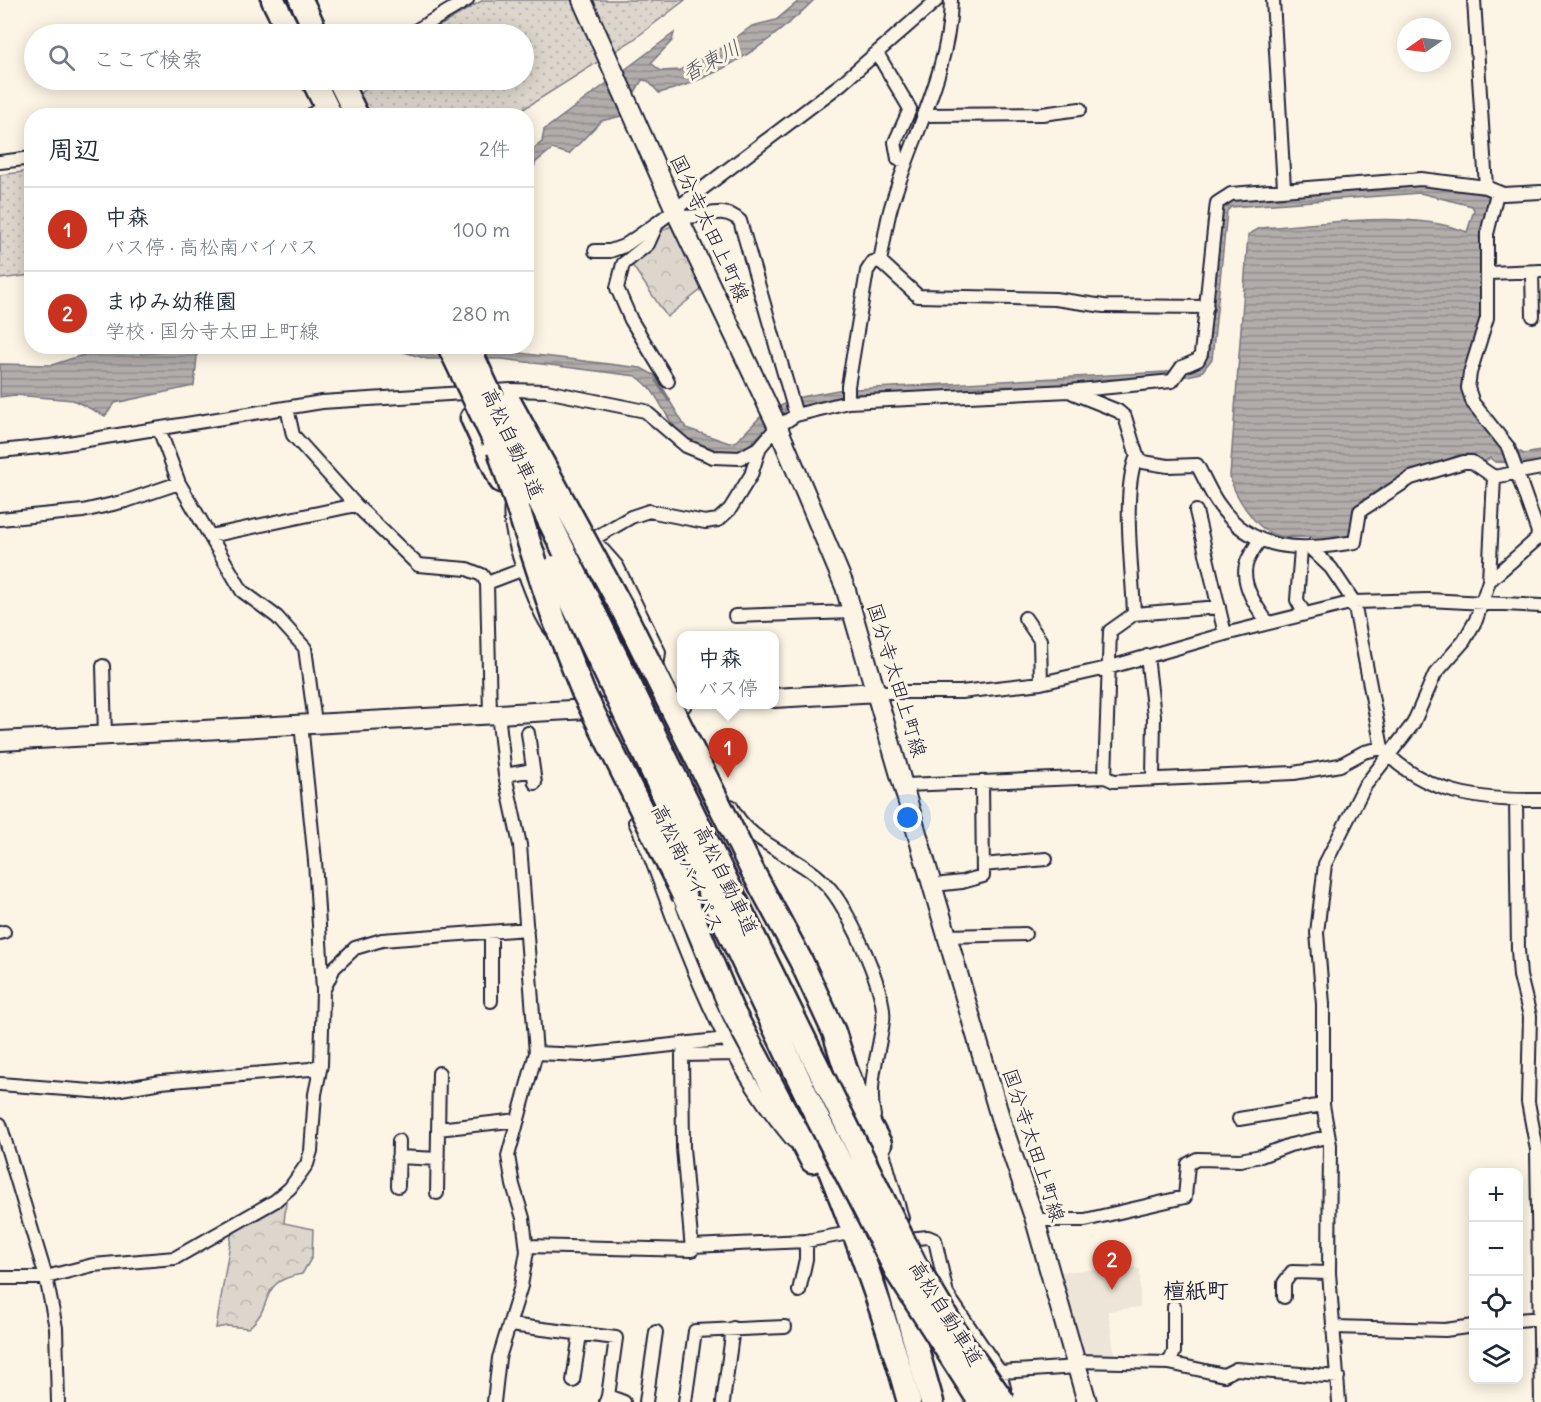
<!DOCTYPE html>
<html lang="ja">
<head>
<meta charset="utf-8">
<style>
  :root { --surface:#fff; --page:#f6f6f7; --text:#1f2937; --muted:#747a83; --line:#e0e1e3; --accent:#c8321e }
  body { margin:0; font-family:Delius,"Klee One",sans-serif; background:var(--page); color:var(--text) }
  .controls { position:absolute; right:18px; bottom:18px; display:grid; overflow:hidden; border-radius:12px; box-shadow:0 3px 15px #0003 }
  .controls button { width:54px; height:54px; display:grid; place-items:center; padding:0; border:0; border-bottom:2px solid var(--line); background:var(--surface); color:var(--text); font:30px sans-serif }
  .compass { position:absolute; left:1397px; top:18px; width:54px; height:54px; border-radius:50%; background:var(--surface); box-shadow:0 3px 15px #0003; rotate:256deg }
  .you { position:absolute; left:908px; top:818px; width:21px; height:21px; margin:-15px; border:4px solid #fff; border-radius:50%; background:#1a73e8; box-shadow:0 0 0 9px #1a73e833 }
  .badge { display:grid; place-items:center; width:39px; height:39px; border-radius:50%; background:var(--accent); color:#fff; font-size:20px; font-weight:700 }
  .pin { position:absolute; translate:-50% -50px; filter:drop-shadow(0 2px 3px #0008) }
  .pin::after { content:''; position:absolute; top:32px; width:21px; height:18px; background:inherit; clip-path:polygon(0 0,100% 0,50% 100%) }
  .popup { position:absolute; left:677px; top:631px; width:102px; height:78px; box-sizing:border-box; display:grid; place-content:center; border-radius:12px; background:var(--surface); filter:drop-shadow(0 2px 4px #0005); font-size:20px; white-space:nowrap; color:var(--muted) }
  .popup b { font-size:22px; color:var(--text) }
  .popup::after { content:''; position:absolute; left:50%; top:100%; margin-left:-12px; border:12px solid transparent; border-top-color:var(--surface) }
  .list { margin:0; padding:0; list-style:none }
  h2 { display:flex; justify-content:space-between; align-items:center; height:78px; margin:0; padding:0 24px; font-size:26px }
  h2 small { font-size:20px; font-weight:400; color:var(--muted) }
  .list li { display:grid; grid-template-columns:39px 1fr auto; gap:18px; align-items:center; box-sizing:border-box; height:84px; padding:0 24px; border-top:2px solid var(--line) }
  .list b { display:block; font-size:22px; white-space:nowrap }
  .list p { margin:0; font-size:20px; white-space:nowrap; color:var(--muted) }
  .list em { font-size:20px; font-style:normal; color:var(--muted) }
  .icon { flex:none; width:33px; height:33px; fill:none; stroke:currentColor; stroke-width:2; stroke-linecap:round; stroke-linejoin:round }
  .map { position:relative; flex:none; width:1541px; height:1402px; overflow:hidden }
  .search { position:absolute; background:var(--surface); box-shadow:0 3px 15px #0003; left:24px; top:24px; width:510px; height:66px; display:flex; align-items:center; gap:15px; box-sizing:border-box; padding:0 21px; border-radius:33px; color:var(--muted); font-size:22px }
  .panel { position:absolute; background:var(--surface); box-shadow:0 3px 15px #0003; left:24px; top:108px; width:510px; height:246px; border-radius:24px }
  .map>svg:first-child { display:block }
</style>
</head>
<body>
<div class="map">
<svg width="1541" height="1402" viewBox="0 0 1541 1402">
  <defs>
    <pattern id="forest-crowns" width="20" height="18" patternUnits="userSpaceOnUse" patternTransform="scale(1.5)"><rect width="20" height="18" fill="#dcd6cc"/><path d="M2 6a3 3 0 1 1 6 0M12 15a3 3 0 1 1 6 0" fill="none" stroke="#bcb7b0"/></pattern>
    <pattern id="park-dots" width="8" height="8" patternUnits="userSpaceOnUse" patternTransform="scale(1.5)"><rect width="8" height="8" fill="#dcd6cc"/><path d="M2 2h.1M6 6h.1" fill="none" stroke="#bcb7b0" stroke-width="1.8" stroke-linecap="round"/></pattern>
    <pattern id="water-rules" width="6" height="5" patternUnits="userSpaceOnUse" patternTransform="scale(1.5)"><rect width="6" height="5" fill="#b2adab"/><path d="M0 2.5h6" fill="none" stroke="#908c8c"/></pattern>
  </defs>
  <rect width="100%" height="100%" fill="#fcf5e5"/>
  <filter id="ink" filterUnits="userSpaceOnUse"><feTurbulence type="fractalNoise" baseFrequency=".0167" numOctaves="2"/><feDisplacementMap in="SourceGraphic" scale="12" xChannelSelector="R" yChannelSelector="G"/><feConvolveMatrix kernelMatrix="1 2 1 2 8 2 1 2 1" color-interpolation-filters="sRGB"/></filter>
  <g filter="url(#ink)">
    <path fill="#ece5d8" d="M1135,1267L1140,1270V1307L1108,1311L1115,1357H1080L1056,1272Z"/>
    <path fill="url(#forest-crowns)" stroke="#7f7c84" stroke-width="1.5" d="M673,225L702,289L667,317L632,265L653,247L663,230Z
      M280,1201L286,1202L284,1223L313,1229L312,1257L302,1274C255,1282 277,1305 248,1328L227,1326L216,1328L232,1231Z"/>
    <path fill="url(#park-dots)" stroke="#7f7c84" stroke-width="1.5" d="M483,0H685L633,40L514,115L329,116L379,80H524V34H426Z
      M31,171V275L0,279V175Z"/>
    <path fill="url(#water-rules)" stroke="#78757e" stroke-width="1.5" d="M800,0H814C771,43 718,78 659,93L648,81L642,80L621,116L601,121L569,154L552,149L536,162L533,169L527,172L526,154L542,142L544,130L674,33L672,41L651,63L661,71L680,70L723,47L752,26L776,20Z
      M1422,182L1481,189L1491,197L1479,238L1483,240L1485,304L1464,387L1513,448L1524,454L1541,451V464L1519,468L1517,463L1495,462L1490,458L1482,463L1473,457L1458,455L1375,496L1351,537L1316,544L1311,537C1299,537 1283,539 1272,534C1255,527 1233,494 1230,476L1248,235L1260,228C1323,224 1409,209 1467,232L1474,210L1472,206L1420,193L1231,207L1227,211L1212,359L1201,373L1163,381L851,396L786,410L744,450C731,453 723,451 711,449C660,436 671,400 636,376L502,359H427L387,347H416L422,350H494L641,368L654,375L686,428L729,443L737,441L761,416L796,398L838,390L1166,372L1199,363L1219,209L1231,198Z
      M107,347H133L142,354L161,352L169,347H198L194,386L115,403L105,416L73,400L15,395L0,397V364L52,365Z"/>
    <g fill="none" stroke-linecap="round" stroke-linejoin="round">
      <path stroke="#78757e" stroke-width="4" d="M1497,200L1516,199
        M657,381L669,400"/>
      <defs>
        <path id="street" d="M1273,0L1284,188
          M1474,0L1486,187
          M410,34L467,0
          M877,53L910,109L895,142L898,159L906,161
          M923,115L1042,114L1080,109
          M309,116L325,105
          M0,162L32,158
          M678,216C701,221 722,203 740,221L796,415
          M657,224L648,244L623,264L617,288L631,320L668,381
          M595,251H610L624,246L657,223L841,84L937,0
          M880,261L918,296L1055,299L1104,306L1207,307
          M1532,272L1533,316
          M1489,273L1541,271
          M1073,393L1118,411L1125,417L1137,456L1143,462L1168,466L1197,465C1204,477 1209,490 1217,502C1252,554 1300,551 1355,542L1360,511L1411,478L1464,462H1472L1494,477
          M848,402V386L867,271L873,262L880,261C884,243 886,224 891,207C911,139 950,71 951,0
          M287,408L293,435L356,505L418,565L467,569L482,575L487,583
          M159,429L179,483L242,591L277,617L305,648L315,723
          M0,451L50,446L322,402L511,390L546,391L645,411L686,446L713,457L740,458L760,447L777,427L796,415L848,402L1069,391L1172,381L1182,367L1198,360L1201,354L1216,211L1217,203L1231,194L1421,179L1486,187L1503,194L1541,192
          M511,506C506,529 536,612 551,630
          M1196,511L1225,634
          M0,519L83,511L126,501L179,483
          M210,536L356,505
          M593,539L631,517L649,511L705,522L718,520L730,509L751,475L760,447
          M1260,539C1256,547 1248,556 1246,565C1241,585 1257,608 1268,623
          M594,540L617,566L659,652L656,675
          M1301,549L1297,600L1304,613
          M1311,549L1331,568L1354,602L1382,748C1422,794 1483,801 1541,800
          M1489,581L1537,539L1538,532L1508,447L1473,403L1468,388L1470,373L1487,318V234L1497,193
          M1134,614L1219,607
          M735,616L853,612
          M1025,618L1040,640L1041,683
          M1147,656L1154,716L1153,778
          M103,666L105,735
          M878,692H961L1041,683L1107,668L1225,634L1354,602L1428,600L1541,606
          M490,714L487,583L524,569
          M301,724L315,861L323,990
          M528,733L535,783
          M505,775L533,770
          M1105,777L1110,631L1134,614C1133,575 1121,490 1137,456
          M905,785L1105,777L1114,781L1294,773L1340,765L1364,752L1382,748
          M1516,800L1518,950L1520,976L1530,1016L1528,1102L1537,1150L1541,1402
          M731,806C751,848 803,855 831,890C850,913 887,993 883,1021C879,1055 867,1082 874,1116
          M635,822C654,860 666,902 682,941C710,1012 743,1083 793,1141
          M983,865L1046,859
          M934,885L962,882L983,876L982,783
          M0,933L4,932
          M948,936L1025,934
          M491,1001V932
          M536,1053L582,1055L726,1039
          M0,1084L104,1092L161,1082L310,1069L321,1065L323,991L334,968L355,948L382,940L527,929
          M1239,1119L1323,1105
          M0,1124L46,1277L56,1328L58,1402
          M438,1129L518,1120
          M879,1139L902,1218
          M398,1157L438,1159
          M398,1186L399,1141
          M437,1193L439,1073
          M1035,1220H1085L1185,1197L1188,1164L1197,1159L1240,1160L1261,1156L1290,1145L1327,1137
          M908,1239L928,1237L935,1240L947,1294L1000,1372L1006,1396
          M527,1246L692,1250L683,1148L682,1055L734,1054
          M692,1246L806,1241L855,1232
          M0,1278H42L93,1265L175,1258L275,1201L290,1188L307,1164L311,1151L315,1094L321,1065
          M799,1291L806,1259V1241
          M1284,1297V1283L1292,1272L1329,1273
          M1518,1320L1541,1318
          M510,1325L616,1338L608,1396
          M1334,1327L1445,1330L1474,1326
          M1076,1361L1169,1363L1224,1375L1236,1369L1338,1377
          M1169,1363L1174,1352V1307
          M1000,1372L1077,1367
          M573,1381L580,1334
          M494,1402L499,1358L521,1286L527,1251L523,1218L513,1185L508,1156L536,1053L520,845L505,775L498,713
          M606,1402L608,1396L624,1402
          M646,1402L656,1332
          M685,1402L695,1331L785,1327
          M723,1402L733,1328
          M1339,1402L1329,1273L1330,1145L1323,1105V1004L1317,933L1325,864L1364,787L1413,724L1435,674L1464,641L1476,620L1489,581L1494,477L1541,468"/>
        <path id="secondary" d="M582,0L680,221L776,423L845,587L1002,1124L1035,1220L1087,1402
          M774,698L878,692
          M0,741L682,704"/>
        <path id="highway" d="M273,0L290,34
          M301,0L317,34
          M313,80L331,116
          M339,80L357,116
          M472,418L501,481
          M752,870L801,961L834,1032L846,1070L866,1118L880,1144
          M684,896L731,1008L812,1161
          M811,1124C849,1215 883,1306 909,1402
          M897,1279L932,1402"/>
      </defs>
      <use href="#street" stroke="#22223b" stroke-width="16"/>
      <use href="#secondary" stroke="#22223b" stroke-width="22"/>
      <use href="#highway" stroke="#22223b" stroke-width="27"/>
      <use href="#street" stroke="#fcf5e5" stroke-width="12"/>
      <use href="#secondary" stroke="#fcf5e5" stroke-width="18"/>
      <use href="#highway" stroke="#fcf5e5" stroke-width="22"/>
      <defs>
        <path id="highway-bridge" d="M449,346L494,440
          M468,346L538,498L915,1264L960,1339L1004,1402
          M510,403L624,612L752,870
          M499,450L554,619L583,692L684,896
          M555,567L817,1117L898,1274L980,1402"/>
      </defs>
      <use href="#highway-bridge" stroke="#22223b" stroke-width="27" stroke-linecap="butt"/>
      <use href="#highway-bridge" stroke="#fcf5e5" stroke-width="22"/>
    </g>
  </g>
  <g text-anchor="middle" stroke-width="6" stroke-linejoin="round" paint-order="stroke">
    <g font-size="20" fill="#22223b" stroke="#fcf5e5">
      <text transform="translate(710 228) rotate(65)" y="7">国分寺太田上町線</text>
      <text transform="translate(513 443) rotate(65)" y="7">高松自動車道</text>
      <text transform="translate(897 680) rotate(73)" y="7">国分寺太田上町線</text>
      <text transform="translate(688 868) rotate(64)" y="7">高松南バイパス</text>
      <text transform="translate(726 880) rotate(64)" y="7">高松自動車道</text>
      <text transform="translate(1034 1145) rotate(72)" y="7">国分寺太田上町線</text>
      <text transform="translate(946 1313) rotate(58)" y="7">高松自動車道</text>
    </g>
    <g font-size="21" font-style="italic" fill="#545362" stroke="#fcf5e5">
      <text transform="translate(711 61) rotate(-28)" y="7">香東川</text>
    </g>
    <g font-size="22" font-weight="bold" fill="#22223b" stroke="#fcf5e5">
      <text x="1196" y="1298">檀紙町</text>
    </g>
  </g>
</svg>
<div class="controls">
<button>+</button>
<button>−</button>
<button><svg class="icon" aria-label="locate" viewBox="0 0 24 24"><circle cx="12" cy="12" r="6"/><path d="M12 2v4M12 18v4M2 12h4M18 12h4"/></svg></button>
<button><svg class="icon" aria-label="layers" viewBox="0 0 24 24"><path d="M12 4l9 5-9 5-9-5zM3 14l9 5 9-5"/></svg></button>
</div>
<svg class="compass" viewBox="-18 -18 36 36"><path d="M0-13l5 13h-10z" fill="#e53935"/><path d="M0 13l5-13h-10z" fill="#747a83"/></svg>
<div class="you"></div>
<div class="pin badge" style="left:728px;top:778px">1</div>
<div class="popup"><b>中森</b>バス停</div>
<div class="pin badge" style="left:1112px;top:1290px">2</div>
<div class="search"><svg class="icon" aria-label="search" viewBox="0 0 24 24"><circle cx="10" cy="10" r="6"/><path d="M15 15l6 6"/></svg>ここで検索</div>
<section class="panel">
<h2>周辺<small>2件</small></h2>
<ul class="list">
<li><span class="badge">1</span><div><b>中森</b><p>バス停 · 高松南バイパス</p></div><em>100 m</em></li>
<li><span class="badge">2</span><div><b>まゆみ幼稚園</b><p>学校 · 国分寺太田上町線</p></div><em>280 m</em></li>
</ul>
</section>
</div>
</body>
</html>
